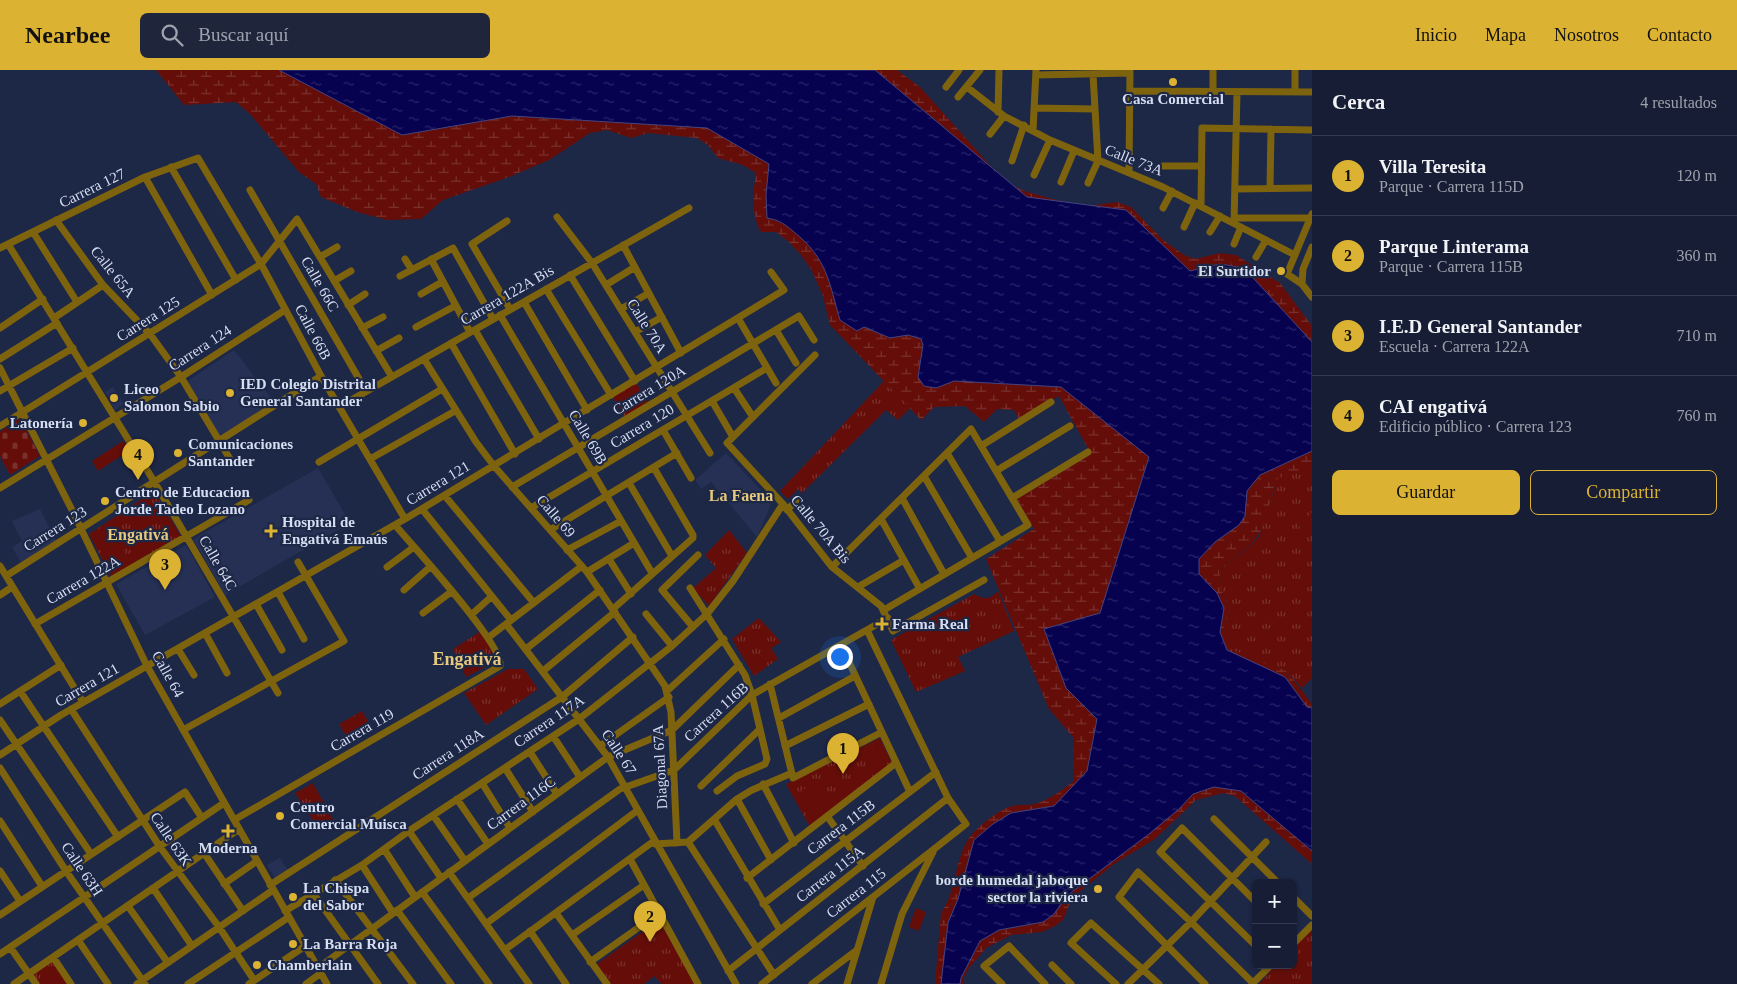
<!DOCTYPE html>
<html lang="es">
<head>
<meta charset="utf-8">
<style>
  :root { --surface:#161d34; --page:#1f263c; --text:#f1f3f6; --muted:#9ea2ac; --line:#353b4f; --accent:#dcb233 }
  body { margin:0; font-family:"Times New Roman",serif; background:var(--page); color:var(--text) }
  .controls { position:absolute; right:15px; bottom:15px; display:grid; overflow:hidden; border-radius:8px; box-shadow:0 1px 4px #0004 }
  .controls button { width:45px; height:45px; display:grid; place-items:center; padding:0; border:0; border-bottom:1px solid var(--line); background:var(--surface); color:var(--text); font:25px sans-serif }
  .you { position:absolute; left:839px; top:586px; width:18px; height:18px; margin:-12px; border:4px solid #fff; border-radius:50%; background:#1a73e8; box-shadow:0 0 0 8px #1a73e833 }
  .badge { display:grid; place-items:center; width:32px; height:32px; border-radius:50%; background:var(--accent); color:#111; font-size:16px; font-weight:700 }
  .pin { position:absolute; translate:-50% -41px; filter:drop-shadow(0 1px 2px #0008) }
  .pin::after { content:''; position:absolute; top:26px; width:18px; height:15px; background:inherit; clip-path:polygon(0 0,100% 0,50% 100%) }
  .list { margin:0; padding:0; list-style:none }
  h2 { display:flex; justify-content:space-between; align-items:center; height:65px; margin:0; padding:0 20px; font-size:21px }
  h2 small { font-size:16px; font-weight:400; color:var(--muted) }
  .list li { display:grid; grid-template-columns:32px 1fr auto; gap:15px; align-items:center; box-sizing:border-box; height:80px; padding:0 20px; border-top:1px solid var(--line) }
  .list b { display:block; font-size:19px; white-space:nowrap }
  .list p { margin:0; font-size:16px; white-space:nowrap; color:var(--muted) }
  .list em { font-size:16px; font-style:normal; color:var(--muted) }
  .actions { display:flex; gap:10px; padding:15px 20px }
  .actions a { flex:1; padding:11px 0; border:1px solid var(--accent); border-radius:8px; text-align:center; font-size:18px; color:var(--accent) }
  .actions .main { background:var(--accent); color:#111 }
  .icon { flex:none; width:28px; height:28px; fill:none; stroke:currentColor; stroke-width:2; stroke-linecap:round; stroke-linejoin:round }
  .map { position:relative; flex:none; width:1312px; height:914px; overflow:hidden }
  header { display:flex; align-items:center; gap:30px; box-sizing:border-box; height:70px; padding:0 25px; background:var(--accent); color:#111 }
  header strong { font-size:24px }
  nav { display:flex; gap:28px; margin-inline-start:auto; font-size:18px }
  .search { width:350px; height:45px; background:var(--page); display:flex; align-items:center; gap:12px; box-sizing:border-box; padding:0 18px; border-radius:8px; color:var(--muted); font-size:19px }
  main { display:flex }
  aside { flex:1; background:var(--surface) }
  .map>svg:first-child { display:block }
</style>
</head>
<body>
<header>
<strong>Nearbee</strong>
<div class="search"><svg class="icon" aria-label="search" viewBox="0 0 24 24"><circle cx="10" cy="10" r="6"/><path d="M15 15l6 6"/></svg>Buscar aquí</div>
<nav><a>Inicio</a><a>Mapa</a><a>Nosotros</a><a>Contacto</a></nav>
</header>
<main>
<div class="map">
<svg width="1312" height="914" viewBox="0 0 1312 914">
  <defs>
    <pattern id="wetland-marsh" width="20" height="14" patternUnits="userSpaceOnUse" patternTransform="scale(1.25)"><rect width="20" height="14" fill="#650e09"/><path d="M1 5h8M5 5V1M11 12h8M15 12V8" fill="none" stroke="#7a312d"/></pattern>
    <pattern id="cemetery-stones" width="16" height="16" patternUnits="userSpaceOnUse" patternTransform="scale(1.25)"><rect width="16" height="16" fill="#650e09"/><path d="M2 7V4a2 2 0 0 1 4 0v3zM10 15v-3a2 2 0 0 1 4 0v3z" fill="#7a312d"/></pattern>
    <pattern id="park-tufts" width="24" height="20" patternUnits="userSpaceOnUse" patternTransform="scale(1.25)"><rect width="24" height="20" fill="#650e09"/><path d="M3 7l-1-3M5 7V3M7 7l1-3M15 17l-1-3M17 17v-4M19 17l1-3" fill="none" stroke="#7a312d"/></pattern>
    <pattern id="water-ripples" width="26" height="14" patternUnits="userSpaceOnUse" patternTransform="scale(1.25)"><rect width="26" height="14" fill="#060250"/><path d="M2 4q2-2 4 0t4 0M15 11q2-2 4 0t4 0" fill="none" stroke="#2a266a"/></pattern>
  </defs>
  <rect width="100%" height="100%" fill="#1d2746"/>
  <path fill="#253054" d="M234,280L276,334L221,369L186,312Z
    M113,317L124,334L115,340L105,322Z
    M726,383L772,432L757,467L711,412L701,419L695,410Z
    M318,398L350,453L225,525L193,469Z
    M40,439L57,472L21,493L12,477L22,471L12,451Z
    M186,475L215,527L145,565L116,514Z
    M280,788L289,802L276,810L267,795Z"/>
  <path fill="url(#wetland-marsh)" d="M156,0H897L920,17L1004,111L1024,121L1081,137L1117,132L1131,137L1163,170L1184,185L1195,189L1220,183L1236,185L1280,213L1312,256V399L1274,417C1263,465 1260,471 1219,499L1222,521L1230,538L1224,562L1265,591L1287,601L1312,634V794L1235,726L1223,723L1196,730L1155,769L1114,794L1078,823L1071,830L1063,850L1055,856L1042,862L1011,865L986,878L969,898L964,907V914H935L941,843C957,821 954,790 969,768C978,756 998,740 1012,736C1020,734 1030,736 1038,733C1052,728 1063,719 1074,711L1073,667L1049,639L986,489L1034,459L1017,429L1091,384L1059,326L1019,349L1014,340L997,339L984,352L965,336L934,337L921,350L830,255L823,226L812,201L801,185L788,171L776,162H761C751,145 753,123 756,103L743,95L718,88L708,75L697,68L648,63L631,68L607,60L590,63L549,90L509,107L443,130L421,149L387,150L357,142L321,127L316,114L299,102L250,44L236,32L184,35Z"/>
  <path fill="url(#cemetery-stones)" d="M20,348L40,386L10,405L0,386V362Z"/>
  <path fill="url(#park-tufts)" d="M635,311L650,335L626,349L611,325Z
    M884,311L910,338L898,350L886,340L802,423L798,419L788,429L780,421Z
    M1312,399V608L1302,618L1287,601L1228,578L1224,562L1230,538L1222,521L1219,499L1242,483L1259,467L1278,408Z
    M154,421L182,468L111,506L89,464Z
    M729,460L747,483L709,536L693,518L716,498L705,485Z
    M998,521L1014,561L958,587L965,601L916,622L891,570L974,524C985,530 989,530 998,521Z
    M759,548L781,572L771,578L778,589L754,606L732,569Z
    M481,561L497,591L466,607L453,579Z
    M508,599H524L538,619L486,655L464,623Z
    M362,641L373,660L351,674L339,654Z
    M880,668L892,693L810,757L786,714Z
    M313,713L333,750L318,758L295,723Z
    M659,850L695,914H662L654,906L644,914H610L597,894Z
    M1312,859V914H1259L1276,895H1293V877Z
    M53,890L70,914H38L32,904Z"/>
  <path fill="#650e09" d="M123,371L130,380L98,401L92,391Z
    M1312,442V465H1302L1299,455Z
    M118,471L129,491L114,498L104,478Z
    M881,675L888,687L870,699L862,687Z
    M815,714L826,734L813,741L802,720Z
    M916,838L926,842L919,861L909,857Z"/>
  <path fill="url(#water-ripples)" stroke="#444481" d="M279,0H875L1027,127L1126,140L1190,201L1220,194L1244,198L1312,272V381L1260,405L1247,421L1245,446L1239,455L1215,472L1199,489V504L1217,523L1224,538L1220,562L1227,580L1285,607L1307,637L1312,638V781L1241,721L1214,717L1193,724L1179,739L1149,764L1069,824L1053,845L1043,852L999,860L980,871L961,908L960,914H941L948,853L958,829L974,770L993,754L1011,743L1054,736L1087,701L1097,649L1066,618L1044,559L1100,543L1149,387L1061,317L954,311L936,318L924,316L918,307L923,275L921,269L908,265L890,268L864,257L857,261L840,250C829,212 827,188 794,162C785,154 779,150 767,148L766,125L769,94L707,58L512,46L402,65Z"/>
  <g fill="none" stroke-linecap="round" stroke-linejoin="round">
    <path stroke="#7e630e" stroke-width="7" d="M1213,0V22
      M1036,5L1130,3
      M946,17L959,0
      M967,17L1004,46L1050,70L1163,117L1295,185
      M1130,21L1312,22
      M1295,22V0
      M958,27L980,0
      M1034,38L1094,39
      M998,42L999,0
      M1033,61L1036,0
      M990,64L1004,46
      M1012,91L1024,55
      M1163,96H1201
      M171,97L236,210
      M1129,101L1130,0
      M1034,105L1050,70
      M145,107L212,225
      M1061,112L1074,81
      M1088,113L1098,91L1093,4
      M1270,118L1271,59
      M1235,119L1312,118
      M250,120L366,321
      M1201,136L1202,58L1312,60
      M1163,138L1172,121
      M1312,144L1287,204L1302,214L1312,227
      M557,147L592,193L710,383
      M1234,148H1310
      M56,150L103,215L150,264L181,307L233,394
      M507,151L472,174L510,239
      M1234,153L1237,22
      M1184,157L1195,133
      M33,162L77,232
      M1210,162L1220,146
      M8,174L155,413L278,623
      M1234,174L1241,157
      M623,175L681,283
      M0,178L145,107L198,88L261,194L321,306L405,449
      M320,187L337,177
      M1256,187L1266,170
      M405,189L412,200
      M431,189L470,262
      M570,205L635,311
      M400,206L453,178L493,249
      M334,211L351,201
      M1302,214L1303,199L1312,177
      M606,215L635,197
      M546,219L611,325
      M421,224L442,212
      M524,232L587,340
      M348,235L365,224
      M621,239L649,223
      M500,245L652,503
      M54,248L103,215
      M738,248L776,313
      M416,257L455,236
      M0,258L43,229
      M362,258L383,247
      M475,260L539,369
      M776,260L796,293
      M635,262L662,247
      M451,273L515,384
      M376,281L399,268
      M815,285L727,373L783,434L832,497L881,536L893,561L984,510
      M0,289L57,253
      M424,289L476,372L494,396L587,502L665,616L671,642L677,773
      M0,298L72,440L147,596L327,914
      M734,318L753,347
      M0,321L73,278
      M712,331L733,367
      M339,337L689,138
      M0,356L261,194L297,149L392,307
      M663,360L691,408
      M981,376L1051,332
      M947,383L1000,471
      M370,389L455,341
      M319,392L442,319
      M996,401L1070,356
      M924,406L972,488
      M629,413L672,486
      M512,417L799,246L814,270
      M0,418L181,307L285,240
      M445,426L534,533
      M902,428L944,504
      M1012,428L1088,382
      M531,438L767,298
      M422,439L511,550
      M787,440L797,430
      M881,449L920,519
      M550,460L677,383
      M567,480L621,451
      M609,489L631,524
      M0,496L83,632
      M387,497L414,477
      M832,497L971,359L1028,455L884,540
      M587,502L634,473
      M6,506L321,306
      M858,517L904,490
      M690,518L745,605L752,625L767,689L765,694L737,706L717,721
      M404,520L430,497
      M278,522L304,569
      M0,525L12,517
      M256,534L282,580
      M613,539L693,468V465L654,398
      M423,543L451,522
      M646,544L672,576
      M471,545L491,527
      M35,554L249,430
      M506,554L608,687L736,914
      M693,557L662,520L698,485
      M205,563L227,603
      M489,567L582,496
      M841,575L910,722
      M178,579L194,605
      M526,579L600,520
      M543,601L615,542
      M770,614L793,708L882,662
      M20,621L118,767
      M667,621L724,569
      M0,634L61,595
      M71,639L160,777L219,857L254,910
      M779,648L855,606
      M0,650L91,784
      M183,660L344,571L298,492
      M553,666L580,707
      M600,676L669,627
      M785,676L869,634
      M530,682L557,724
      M0,685L61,645L405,449L784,220L771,202
      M0,698L66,801L145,914
      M505,698L533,742
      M482,713L510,758
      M763,714L794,773
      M701,716L760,659
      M457,729L488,774
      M737,729L771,790
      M433,745L465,791
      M827,746L863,796
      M714,749L780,860
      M1214,749L1278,813
      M234,750L500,596C505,576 412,475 395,455
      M0,751L42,816
      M409,761L441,808
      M688,772L774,905
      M655,774L688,772L737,729L752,720L792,703
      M384,779L415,827
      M204,783L243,841
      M630,789L698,914
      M362,795L393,843
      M0,801L20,831
      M449,802L529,914
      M747,808L896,693
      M335,810L413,914
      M224,814L257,791
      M270,815L562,627L633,567
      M153,818L192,876
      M422,822L489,914
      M313,823L378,914
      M1293,827L1312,846
      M468,828L620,719L674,700L752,625L888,548
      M1256,832L1182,758L1160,782L1256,876
      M763,834L936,702
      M128,836L168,893
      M397,840L451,914
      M285,841L362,795L409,761L579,649L672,576L707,544L733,511L783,434
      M556,843L607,914
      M0,845L185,722L202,748
      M487,853L638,740
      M530,861L566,914
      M572,865L644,815
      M78,870L108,914
      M1293,874L1312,855
      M10,877L36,914
      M506,879L654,771
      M0,884L224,733
      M53,887L71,914
      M590,892L659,843
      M1052,895L1071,914
      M318,898L608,687L672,660L739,595
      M728,901L948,728
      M14,914L239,759
      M137,914L273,820
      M188,914L289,847
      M249,914L305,876
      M306,914L321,903
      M762,914L966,754L948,728L867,560
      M812,914L857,880
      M847,914L873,827
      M881,914L902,844L933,782
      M1002,914L984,896L1009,876L1045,914
      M1116,914L1071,873L1091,853L1159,914
      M1128,914L1191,852L1266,772
      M1205,914L1119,827L1138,802L1191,852L1253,913
      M1252,914L1271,895"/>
  </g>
  <g fill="#dcb233" stroke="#1d2746" stroke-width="2">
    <circle cx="1173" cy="12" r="5"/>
    <circle cx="1281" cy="201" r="5"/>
    <circle cx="230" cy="323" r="5"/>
    <circle cx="114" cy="328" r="5"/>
    <circle cx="83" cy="353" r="5"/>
    <circle cx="178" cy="383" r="5"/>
    <circle cx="105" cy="431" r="5"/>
    <path d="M268.5 453.5h5v5h5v5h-5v5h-5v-5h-5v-5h5z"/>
    <path d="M879.5 546.5h5v5h5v5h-5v5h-5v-5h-5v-5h5z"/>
    <circle cx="280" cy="746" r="5"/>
    <path d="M225.5 753.5h5v5h5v5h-5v5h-5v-5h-5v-5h5z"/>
    <circle cx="1098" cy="819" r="5"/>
    <circle cx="293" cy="827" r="5"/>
    <circle cx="293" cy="874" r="5"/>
    <circle cx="257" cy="895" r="5"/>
  </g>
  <g text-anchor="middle" stroke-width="4.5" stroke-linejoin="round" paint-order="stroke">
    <g font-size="15" font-weight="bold" fill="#d6def2" stroke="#1d2746" text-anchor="start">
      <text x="1173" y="34" text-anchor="middle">Casa Comercial</text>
      <text x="1271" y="206" text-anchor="end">El Surtidor</text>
      <text x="240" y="319">IED Colegio Distrital<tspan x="240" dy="17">General Santander</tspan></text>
      <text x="124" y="324">Liceo<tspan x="124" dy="17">Salomon Sabio</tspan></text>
      <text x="73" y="358" text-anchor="end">Latonería</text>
      <text x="188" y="379">Comunicaciones<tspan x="188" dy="17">Santander</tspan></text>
      <text x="115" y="427">Centro de Educacion<tspan x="115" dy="17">Jorde Tadeo Lozano</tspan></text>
      <text x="282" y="457">Hospital de<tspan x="282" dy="17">Engativá Emaús</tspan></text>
      <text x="892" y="559">Farma Real</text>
      <text x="290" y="742">Centro<tspan x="290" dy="17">Comercial Muisca</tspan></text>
      <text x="228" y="783" text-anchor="middle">Moderna</text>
      <text x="1088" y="815" text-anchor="end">borde humedal jaboque<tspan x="1088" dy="17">sector la riviera</tspan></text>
      <text x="303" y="823">La Chispa<tspan x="303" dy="17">del Sabor</tspan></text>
      <text x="303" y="879">La Barra Roja</text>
      <text x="267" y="900">Chamberlain</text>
    </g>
    <g font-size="15" fill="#d6def2" stroke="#1d2746">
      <text transform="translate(1134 90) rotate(22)" y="5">Calle 73A</text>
      <text transform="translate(92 118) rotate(-26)" y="5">Carrera 127</text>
      <text transform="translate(113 202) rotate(51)" y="5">Calle 65A</text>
      <text transform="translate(320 214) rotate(60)" y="5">Calle 66C</text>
      <text transform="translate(507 225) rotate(-30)" y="5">Carrera 122A Bis</text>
      <text transform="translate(148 249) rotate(-32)" y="5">Carrera 125</text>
      <text transform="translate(647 256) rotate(58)" y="5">Calle 70A</text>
      <text transform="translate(313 262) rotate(62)" y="5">Calle 66B</text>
      <text transform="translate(200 278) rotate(-33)" y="5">Carrera 124</text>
      <text transform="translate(649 320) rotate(-31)" y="5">Carrera 120A</text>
      <text transform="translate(642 356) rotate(-31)" y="5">Carrera 120</text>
      <text transform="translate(588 367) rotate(59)" y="5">Calle 69B</text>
      <text transform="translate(438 413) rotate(-31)" y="5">Carrera 121</text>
      <text transform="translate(556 446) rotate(49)" y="5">Calle 69</text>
      <text transform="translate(55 459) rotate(-32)" y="5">Carrera 123</text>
      <text transform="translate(821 459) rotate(50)" y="5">Calle 70A Bis</text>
      <text transform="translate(218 493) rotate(60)" y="5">Calle 64C</text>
      <text transform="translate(83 510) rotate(-30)" y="5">Carrera 122A</text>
      <text transform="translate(168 604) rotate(61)" y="5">Calle 64</text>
      <text transform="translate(87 615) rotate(-30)" y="5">Carrera 121</text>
      <text transform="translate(716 642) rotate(-42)" y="5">Carrera 116B</text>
      <text transform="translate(549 651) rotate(-34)" y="5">Carrera 117A</text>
      <text transform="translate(362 660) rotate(-30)" y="5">Carrera 119</text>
      <text transform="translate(619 682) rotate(57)" y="5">Calle 67</text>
      <text transform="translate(448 684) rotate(-33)" y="5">Carrera 118A</text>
      <text transform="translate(660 697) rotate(-93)" y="5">Diagonal 67A</text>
      <text transform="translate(521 733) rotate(-36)" y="5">Carrera 116C</text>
      <text transform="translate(841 757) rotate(-37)" y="5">Carrera 115B</text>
      <text transform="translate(171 769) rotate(56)" y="5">Calle 63K</text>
      <text transform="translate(82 799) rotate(56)" y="5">Calle 63H</text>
      <text transform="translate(830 804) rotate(-38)" y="5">Carrera 115A</text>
      <text transform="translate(856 823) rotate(-38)" y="5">Carrera 115</text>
    </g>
    <g font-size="16" font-weight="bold" fill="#e6c97e" stroke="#1d2746">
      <text x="741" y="431">La Faena</text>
      <text x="138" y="470">Engativá</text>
    </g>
    <g font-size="18" font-weight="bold" fill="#e6c97e" stroke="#1d2746">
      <text x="467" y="595">Engativá</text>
    </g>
  </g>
</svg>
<div class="controls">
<button>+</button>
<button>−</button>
</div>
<div class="you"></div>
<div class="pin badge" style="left:843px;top:704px">1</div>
<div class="pin badge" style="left:650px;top:872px">2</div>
<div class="pin badge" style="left:165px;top:520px">3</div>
<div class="pin badge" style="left:138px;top:410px">4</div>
</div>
<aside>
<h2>Cerca<small>4 resultados</small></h2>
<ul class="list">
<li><span class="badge">1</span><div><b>Villa Teresita</b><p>Parque · Carrera 115D</p></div><em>120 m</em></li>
<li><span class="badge">2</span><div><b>Parque Linterama</b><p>Parque · Carrera 115B</p></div><em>360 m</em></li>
<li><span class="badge">3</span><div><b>I.E.D General Santander</b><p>Escuela · Carrera 122A</p></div><em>710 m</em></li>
<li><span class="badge">4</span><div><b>CAI engativá</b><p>Edificio público · Carrera 123</p></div><em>760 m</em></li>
</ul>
<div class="actions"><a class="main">Guardar</a><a>Compartir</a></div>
</aside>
</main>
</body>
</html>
